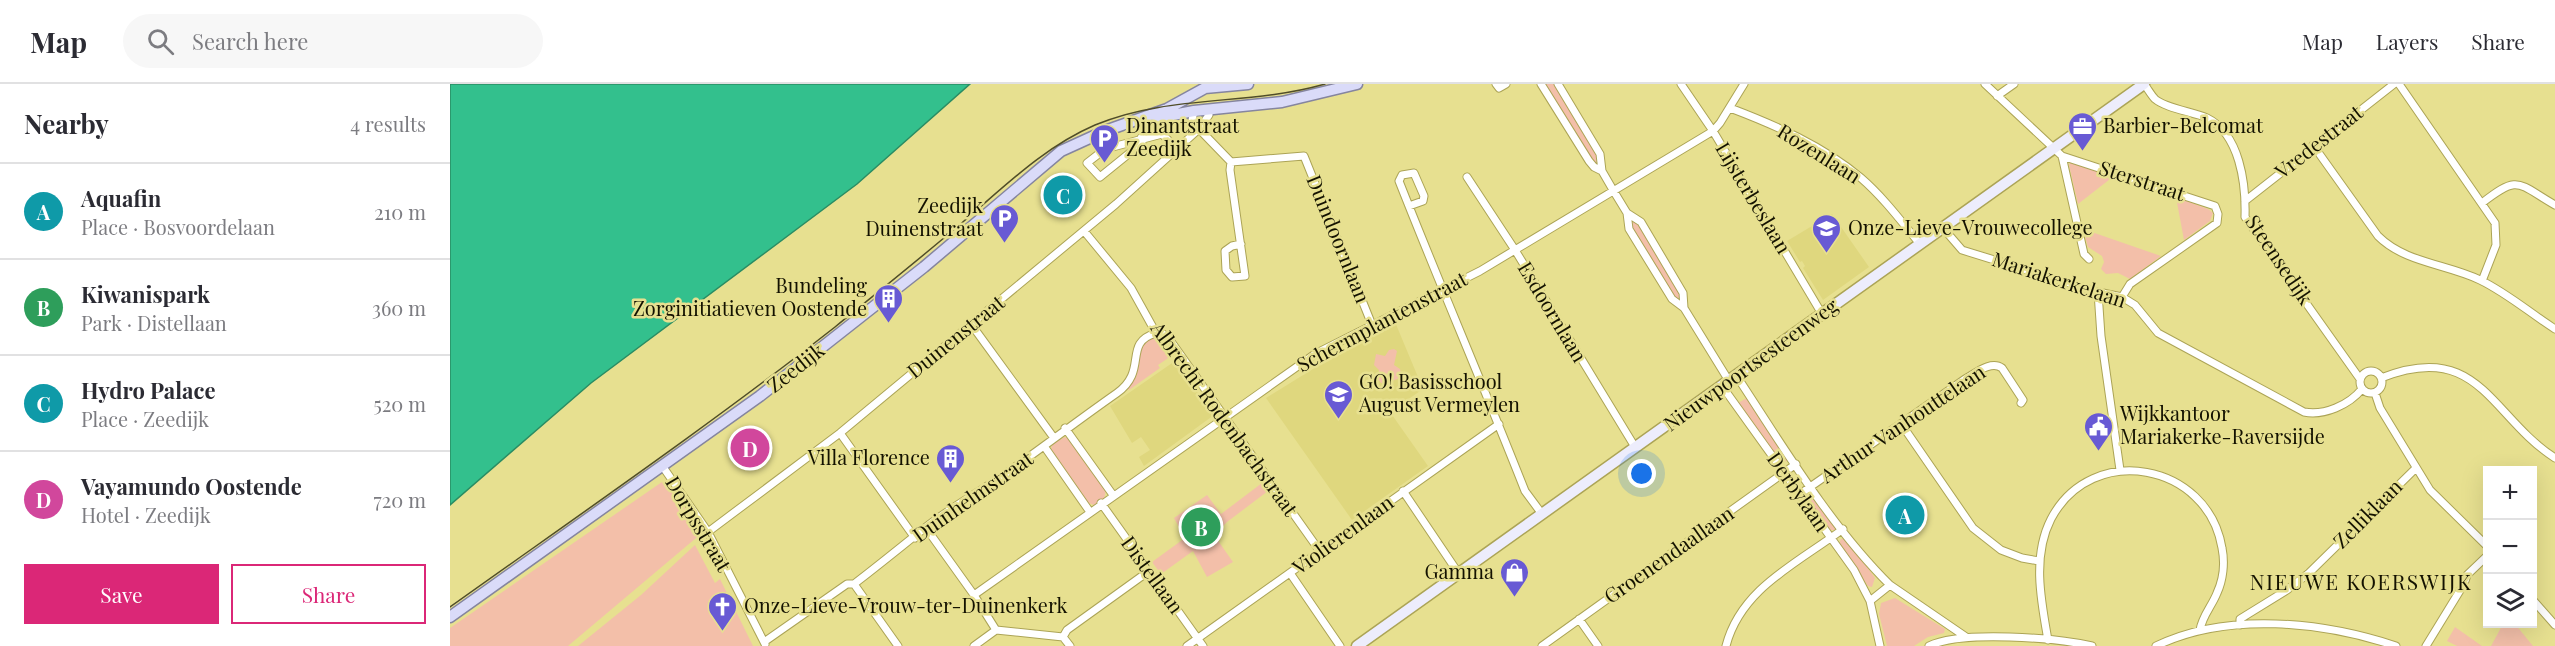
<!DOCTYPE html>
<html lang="en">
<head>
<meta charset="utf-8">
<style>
  :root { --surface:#fff; --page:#f7f7f7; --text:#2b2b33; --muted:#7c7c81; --line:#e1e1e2; --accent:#db2777 }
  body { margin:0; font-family:"Playfair Display",serif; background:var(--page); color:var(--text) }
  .controls { position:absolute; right:18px; bottom:18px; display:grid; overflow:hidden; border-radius:0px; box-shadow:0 6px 24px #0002 }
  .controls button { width:54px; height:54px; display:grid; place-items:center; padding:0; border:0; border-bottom:2px solid var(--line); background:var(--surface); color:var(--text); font:30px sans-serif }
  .you { position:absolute; left:1192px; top:390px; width:21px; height:21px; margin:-15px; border:4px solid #fff; border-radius:50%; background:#1a73e8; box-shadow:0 0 0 9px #1a73e833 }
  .badge { display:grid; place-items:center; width:39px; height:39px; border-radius:50%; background:var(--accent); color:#fff; font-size:20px; font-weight:700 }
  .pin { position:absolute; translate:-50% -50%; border:3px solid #fff; box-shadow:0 2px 6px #0006 }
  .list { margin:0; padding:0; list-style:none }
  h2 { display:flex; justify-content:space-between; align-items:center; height:78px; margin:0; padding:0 24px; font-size:26px }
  h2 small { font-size:20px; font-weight:400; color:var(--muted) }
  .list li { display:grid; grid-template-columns:39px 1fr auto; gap:18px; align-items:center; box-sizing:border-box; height:96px; padding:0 24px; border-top:2px solid var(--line) }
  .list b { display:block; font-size:22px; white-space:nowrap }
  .list p { margin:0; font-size:20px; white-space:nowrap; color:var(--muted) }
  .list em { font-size:20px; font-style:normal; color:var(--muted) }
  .actions { display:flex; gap:12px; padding:18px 24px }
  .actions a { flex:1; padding:14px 0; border:2px solid var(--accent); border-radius:0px; text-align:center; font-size:21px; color:var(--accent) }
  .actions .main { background:var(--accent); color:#fff }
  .icon { flex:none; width:33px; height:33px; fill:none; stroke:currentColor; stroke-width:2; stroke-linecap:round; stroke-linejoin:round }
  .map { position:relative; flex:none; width:2105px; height:562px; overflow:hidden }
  header { display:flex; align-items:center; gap:36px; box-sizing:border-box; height:84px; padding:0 30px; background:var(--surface); border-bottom:2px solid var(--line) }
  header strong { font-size:28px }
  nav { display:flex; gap:33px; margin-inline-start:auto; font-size:21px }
  .search { width:420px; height:54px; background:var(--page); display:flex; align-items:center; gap:15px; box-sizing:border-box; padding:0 21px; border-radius:33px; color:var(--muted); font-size:22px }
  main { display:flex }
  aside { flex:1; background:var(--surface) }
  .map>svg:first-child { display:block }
</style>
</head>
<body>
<header>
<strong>Map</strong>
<div class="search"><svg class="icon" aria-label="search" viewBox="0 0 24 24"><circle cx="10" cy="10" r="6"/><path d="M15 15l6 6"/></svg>Search here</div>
<nav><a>Map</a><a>Layers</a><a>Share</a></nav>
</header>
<main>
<aside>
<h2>Nearby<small>4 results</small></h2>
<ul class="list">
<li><span class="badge" style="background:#0f9aa8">A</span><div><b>Aquafin</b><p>Place · Bosvoordelaan</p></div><em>210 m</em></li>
<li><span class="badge" style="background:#2e9e5b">B</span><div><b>Kiwanispark</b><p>Park · Distellaan</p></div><em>360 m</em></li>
<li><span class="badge" style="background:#0f9aa8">C</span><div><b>Hydro Palace</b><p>Place · Zeedijk</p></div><em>520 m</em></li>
<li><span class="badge" style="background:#d1479c">D</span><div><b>Vayamundo Oostende</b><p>Hotel · Zeedijk</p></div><em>720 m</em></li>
</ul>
<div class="actions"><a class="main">Save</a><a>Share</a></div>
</aside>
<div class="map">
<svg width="2105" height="562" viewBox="0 0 2105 562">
  <rect width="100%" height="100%" fill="#e7e090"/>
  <path fill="#dfd77e" d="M1382,130L1419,183L1373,216L1353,184L1355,182L1352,177L1350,178L1337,157Z
    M945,238L973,305L940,328L978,382L902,436L816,314L905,259Z
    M725,277L764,331L694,382L689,373L700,366L691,353L682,359L660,322Z"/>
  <path fill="#f3bfa9" d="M1095,0H1104L1146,70L1147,80L1141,76Z
    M1621,77L1664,92L1628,120L1619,81Z
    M1726,113L1758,125L1763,129L1760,137L1734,156Z
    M1181,135L1187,138L1230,211L1231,218L1224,214L1181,143Z
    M1633,145L1711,172L1680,195L1668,189L1656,190L1651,185L1654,178L1652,172L1638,163Z
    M703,252L713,254L727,268L708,281L710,284L679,306L676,303L686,293L692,259Z
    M944,265L947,267L944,281L950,285L952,293L935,300L931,299L928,295L929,286L924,281L926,270L935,272L939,266Z
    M1297,314L1330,360L1337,376L1335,378H1331L1288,319Z
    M615,353L620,356L656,406L654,415L644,421L636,418L601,367L602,360Z
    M212,398L218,400L252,449L118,562H0V544Z
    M812,399L818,407L777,438L764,451L783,478L757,493L743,467L711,490L702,478L735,454L724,434L757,411L771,430Z
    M1362,408L1387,443L1385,446H1379L1357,415L1358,410Z
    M1391,455H1397L1425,494L1422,503L1418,502L1389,460Z
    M245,461L265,499L270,495L303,562H128L191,511Z
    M1445,514L1495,545L1494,549L1478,553L1464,562H1437L1429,530L1431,519Z
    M2053,540H2065L2083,562H2041Z
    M2005,543L2032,562H2007L1997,557Z"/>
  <path fill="#33c08d" stroke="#2a8c63" stroke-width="1.5" d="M0,0H520L407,100L141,299L0,421Z"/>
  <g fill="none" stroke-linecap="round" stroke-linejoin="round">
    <defs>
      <path id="street" d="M1046,0L1049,4L1056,0
        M1091,0L1139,77L1144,83L1152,87
        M1108,0L1150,70L1152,87L1163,106L1177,129L1191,138L1233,209L1234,224
        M1231,0L1263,47L1372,230
        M1535,0L1612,72L1765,122L1768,130L1767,139L1680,200L1672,213
        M1694,0C1698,5 1701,11 1705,15C1715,24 1744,28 1757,34C1790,50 1796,100 1795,133L1910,295
        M1949,0L2045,139L2046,161L2032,197
        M1547,12L1564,0
        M1280,24C1325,41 1373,62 1411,94C1433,113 1451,137 1470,160
        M744,27L741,41L745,47
        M749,45L781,78L780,86L795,192L782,193L776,186L775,167L782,162L791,160
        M691,54L692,59L650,93L637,79L655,65L712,50L727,65
        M1863,61L1928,152C1955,179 1997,180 2030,196C2057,209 2080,229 2105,245
        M1612,72L1634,170L1639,175
        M781,78L854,72L922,241
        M1017,93L1065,166L1185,363
        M1795,117L1944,0
        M2032,119C2069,90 2067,99 2105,121
        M959,122L973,117L974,112L964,89L952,91L949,97C990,201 1034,303 1075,407L1092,430
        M1177,129L1179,145L1222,215L1234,224L1279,297
        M1493,144L1512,166L1648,208L1672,213L1685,221L1708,249L1854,328C1874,332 1899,321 1912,305
        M634,147L681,204L706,249L713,250L720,256L869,466
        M1648,208L1651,252L1670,386
        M521,240L604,354
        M1910 298a11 11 0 1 1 22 0a11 11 0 1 1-22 0Z
        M1286,291C1332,361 1381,443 1440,501
        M1931,294C2029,255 2040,332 2105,374
        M1272,302L1404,486L1420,517
        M1925,309L1930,324L1980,406L2038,463
        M1452,341L1523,444L1551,466L1572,474L1589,477
        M615,344L663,411
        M390,349L465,454
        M594,362L640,428
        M213,383L258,448L315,560
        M953,407L1009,490
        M1350,410L1515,295C1526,289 1541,276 1552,284L1573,316L1571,319
        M651,419L753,562
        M476,444L524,511L546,546L613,553L620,562
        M258,448L390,349L666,120L749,45L759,31V26
        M840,489L890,562
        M404,500L448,562
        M524,511L865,270L1030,187L1263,47L1270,39L1294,0
        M2082,515L2105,541
        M1129,535L1148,562
        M1790,541V535L1837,506L1859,489L1965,385
        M613,553L617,546L699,487
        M1598,556C1591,517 1582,472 1601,435C1642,357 1758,379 1772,464C1775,479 1773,496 1767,509C1762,522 1752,532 1750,546
        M314,558L397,500H404C429,481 452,462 476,443C499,425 524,411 548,395C588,367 627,337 667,309C699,286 672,259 706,249
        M524,562L546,546
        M737,562L1049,340
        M1092,562L1346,380
        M1276,562C1291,504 1348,479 1393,445
        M1430,562L1420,517L1440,501L1516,553
        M1479,562C1511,546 1607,554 1642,562
        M1706,562C1778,527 1873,538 1946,562
        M1976,562L2014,500L2017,491L2038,471"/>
      <path id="secondary" d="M907,562L1694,0"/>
      <path id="primary" d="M707,34L744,27L832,18L907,0
        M0,533L310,312L474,183L611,67L655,47L717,25L755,4L798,0"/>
    </defs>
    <use href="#street" stroke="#aca456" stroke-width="9"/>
    <use href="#secondary" stroke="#aca456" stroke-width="13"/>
    <use href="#primary" stroke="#85859f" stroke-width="13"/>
    <use href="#street" stroke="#fff" stroke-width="7"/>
    <use href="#secondary" stroke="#ededfc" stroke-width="10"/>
    <use href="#primary" stroke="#dadbf9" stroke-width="10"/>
    <path stroke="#504d29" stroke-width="1.5" d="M0,523C129,431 260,341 385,243C428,208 472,173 514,137C555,102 594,63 645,41C719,10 799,22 875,0"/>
  </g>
  <defs>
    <symbol id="office-pin" viewBox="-11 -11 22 30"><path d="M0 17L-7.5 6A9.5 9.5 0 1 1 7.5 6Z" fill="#685ad4" stroke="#e7e090"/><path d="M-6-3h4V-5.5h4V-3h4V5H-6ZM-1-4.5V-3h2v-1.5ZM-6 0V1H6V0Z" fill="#fff"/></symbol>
    <symbol id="parking-pin" viewBox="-11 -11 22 30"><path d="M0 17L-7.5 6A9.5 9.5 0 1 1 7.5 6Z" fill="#685ad4" stroke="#e7e090"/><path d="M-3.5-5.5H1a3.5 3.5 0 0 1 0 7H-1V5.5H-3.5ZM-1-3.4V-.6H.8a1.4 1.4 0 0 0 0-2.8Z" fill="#fff"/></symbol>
    <symbol id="school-pin" viewBox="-11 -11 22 30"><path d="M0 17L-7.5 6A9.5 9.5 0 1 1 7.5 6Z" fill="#685ad4" stroke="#e7e090"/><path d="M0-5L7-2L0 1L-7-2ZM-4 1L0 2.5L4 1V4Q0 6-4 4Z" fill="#fff"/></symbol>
    <symbol id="building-pin" viewBox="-11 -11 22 30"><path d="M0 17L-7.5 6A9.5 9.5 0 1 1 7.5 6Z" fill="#685ad4" stroke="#e7e090"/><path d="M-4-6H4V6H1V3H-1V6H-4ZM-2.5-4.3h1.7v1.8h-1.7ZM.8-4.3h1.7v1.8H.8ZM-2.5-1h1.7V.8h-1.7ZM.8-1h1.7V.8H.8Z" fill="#fff"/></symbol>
    <symbol id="civic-pin" viewBox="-11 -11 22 30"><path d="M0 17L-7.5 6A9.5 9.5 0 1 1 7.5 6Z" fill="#685ad4" stroke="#e7e090"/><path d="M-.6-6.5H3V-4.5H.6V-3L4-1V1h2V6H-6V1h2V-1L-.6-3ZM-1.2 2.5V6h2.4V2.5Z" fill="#fff"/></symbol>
    <symbol id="shop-pin" viewBox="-11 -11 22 30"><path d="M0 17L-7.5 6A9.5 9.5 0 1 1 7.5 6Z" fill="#685ad4" stroke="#e7e090"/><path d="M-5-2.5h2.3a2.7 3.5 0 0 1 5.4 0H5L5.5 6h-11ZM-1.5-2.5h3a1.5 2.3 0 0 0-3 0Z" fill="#fff"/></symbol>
    <symbol id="church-pin" viewBox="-11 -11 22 30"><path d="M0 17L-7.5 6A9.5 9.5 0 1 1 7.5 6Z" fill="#685ad4" stroke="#e7e090"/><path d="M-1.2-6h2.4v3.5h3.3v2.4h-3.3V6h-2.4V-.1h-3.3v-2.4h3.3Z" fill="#fff"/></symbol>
  </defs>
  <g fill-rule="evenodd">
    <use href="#office-pin" x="1616" y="26" width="33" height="45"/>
    <use href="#parking-pin" x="638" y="38" width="33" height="45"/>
    <use href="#parking-pin" x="538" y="118" width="33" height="45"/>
    <use href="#school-pin" x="1360" y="128" width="33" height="45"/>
    <use href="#building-pin" x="422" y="198" width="33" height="45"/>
    <use href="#school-pin" x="872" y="294" width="33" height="45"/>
    <use href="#civic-pin" x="1632" y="326" width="33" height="45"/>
    <use href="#building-pin" x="484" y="358" width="33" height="45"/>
    <use href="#shop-pin" x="1048" y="472" width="33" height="45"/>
    <use href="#church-pin" x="256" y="506" width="33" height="45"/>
  </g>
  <g text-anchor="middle" stroke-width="5" stroke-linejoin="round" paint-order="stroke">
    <g font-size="20" fill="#141200" stroke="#e7e090" text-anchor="start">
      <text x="676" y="49">Dinantstraat<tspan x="676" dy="23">Zeedijk</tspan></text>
      <text x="1653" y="49">Barbier-Belcomat</text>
      <text x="533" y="129" text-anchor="end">Zeedijk<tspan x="533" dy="23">Duinenstraat</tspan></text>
      <text x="1398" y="151">Onze-Lieve-Vrouwecollege</text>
      <text x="417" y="209" text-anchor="end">Bundeling<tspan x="417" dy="23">Zorginitiatieven Oostende</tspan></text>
      <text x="909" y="305">GO! Basisschool<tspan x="909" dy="23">August Vermeylen</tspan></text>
      <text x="1670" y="337">Wijkkantoor<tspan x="1670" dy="23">Mariakerke-Raversijde</tspan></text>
      <text x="480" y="381" text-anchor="end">Villa Florence</text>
      <text x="1044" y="495" text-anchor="end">Gamma</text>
      <text x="294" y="529">Onze-Lieve-Vrouw-ter-Duinenkerk</text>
    </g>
    <g font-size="20" fill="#141200" stroke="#e7e090">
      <text transform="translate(1869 58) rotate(-38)" y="7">Vredestraat</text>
      <text transform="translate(1369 70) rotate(32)" y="7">Rozenlaan</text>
      <text transform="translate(1692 97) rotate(18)" y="7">Sterstraat</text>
      <text transform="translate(1303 114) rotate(59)" y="7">Lijsterbeslaan</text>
      <text transform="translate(888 155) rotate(68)" y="7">Duindoornlaan</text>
      <text transform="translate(1829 176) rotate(56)" y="7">Steensedijk</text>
      <text transform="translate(1609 196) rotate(18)" y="7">Mariakerkelaan</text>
      <text transform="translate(1102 228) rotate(59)" y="7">Esdoornlaan</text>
      <text transform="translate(932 238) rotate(-28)" y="7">Schermplantenstraat</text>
      <text transform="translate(506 253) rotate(-39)" y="7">Duinenstraat</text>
      <text transform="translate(1301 281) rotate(-36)" y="7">Nieuwpoortsesteenweg</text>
      <text transform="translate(346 284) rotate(-38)" y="7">Zeedijk</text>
      <text transform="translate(774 335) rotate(54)" y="7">Albrecht Rodenbachstraat</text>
      <text transform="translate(1453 340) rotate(-34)" y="7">Arthur Vanhouttelaan</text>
      <text transform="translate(1348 408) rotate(55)" y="7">Derbylaan</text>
      <text transform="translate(523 413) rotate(-35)" y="7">Duinhelmstraat</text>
      <text transform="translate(1918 430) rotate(-45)" y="7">Zelliklaan</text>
      <text transform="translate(248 440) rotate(59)" y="7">Dorpsstraat</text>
      <text transform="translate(893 451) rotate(-36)" y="7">Violierenlaan</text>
      <text transform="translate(1219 471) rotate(-35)" y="7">Groenendaallaan</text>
      <text transform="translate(702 491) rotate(54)" y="7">Distellaan</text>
    </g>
    <g font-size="21" letter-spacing="1.5" fill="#141200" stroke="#e7e090">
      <text x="1911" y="506">NIEUWE KOERSWIJK</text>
    </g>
  </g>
</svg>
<div class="controls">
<button>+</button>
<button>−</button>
<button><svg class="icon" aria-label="layers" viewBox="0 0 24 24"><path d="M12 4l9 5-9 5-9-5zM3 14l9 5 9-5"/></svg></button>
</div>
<div class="you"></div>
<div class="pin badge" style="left:1455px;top:431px;background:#0f9aa8">A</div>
<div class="pin badge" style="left:751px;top:443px;background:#2e9e5b">B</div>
<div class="pin badge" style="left:613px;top:111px;background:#0f9aa8">C</div>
<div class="pin badge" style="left:300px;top:364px;background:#d1479c">D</div>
</div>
</main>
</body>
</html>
